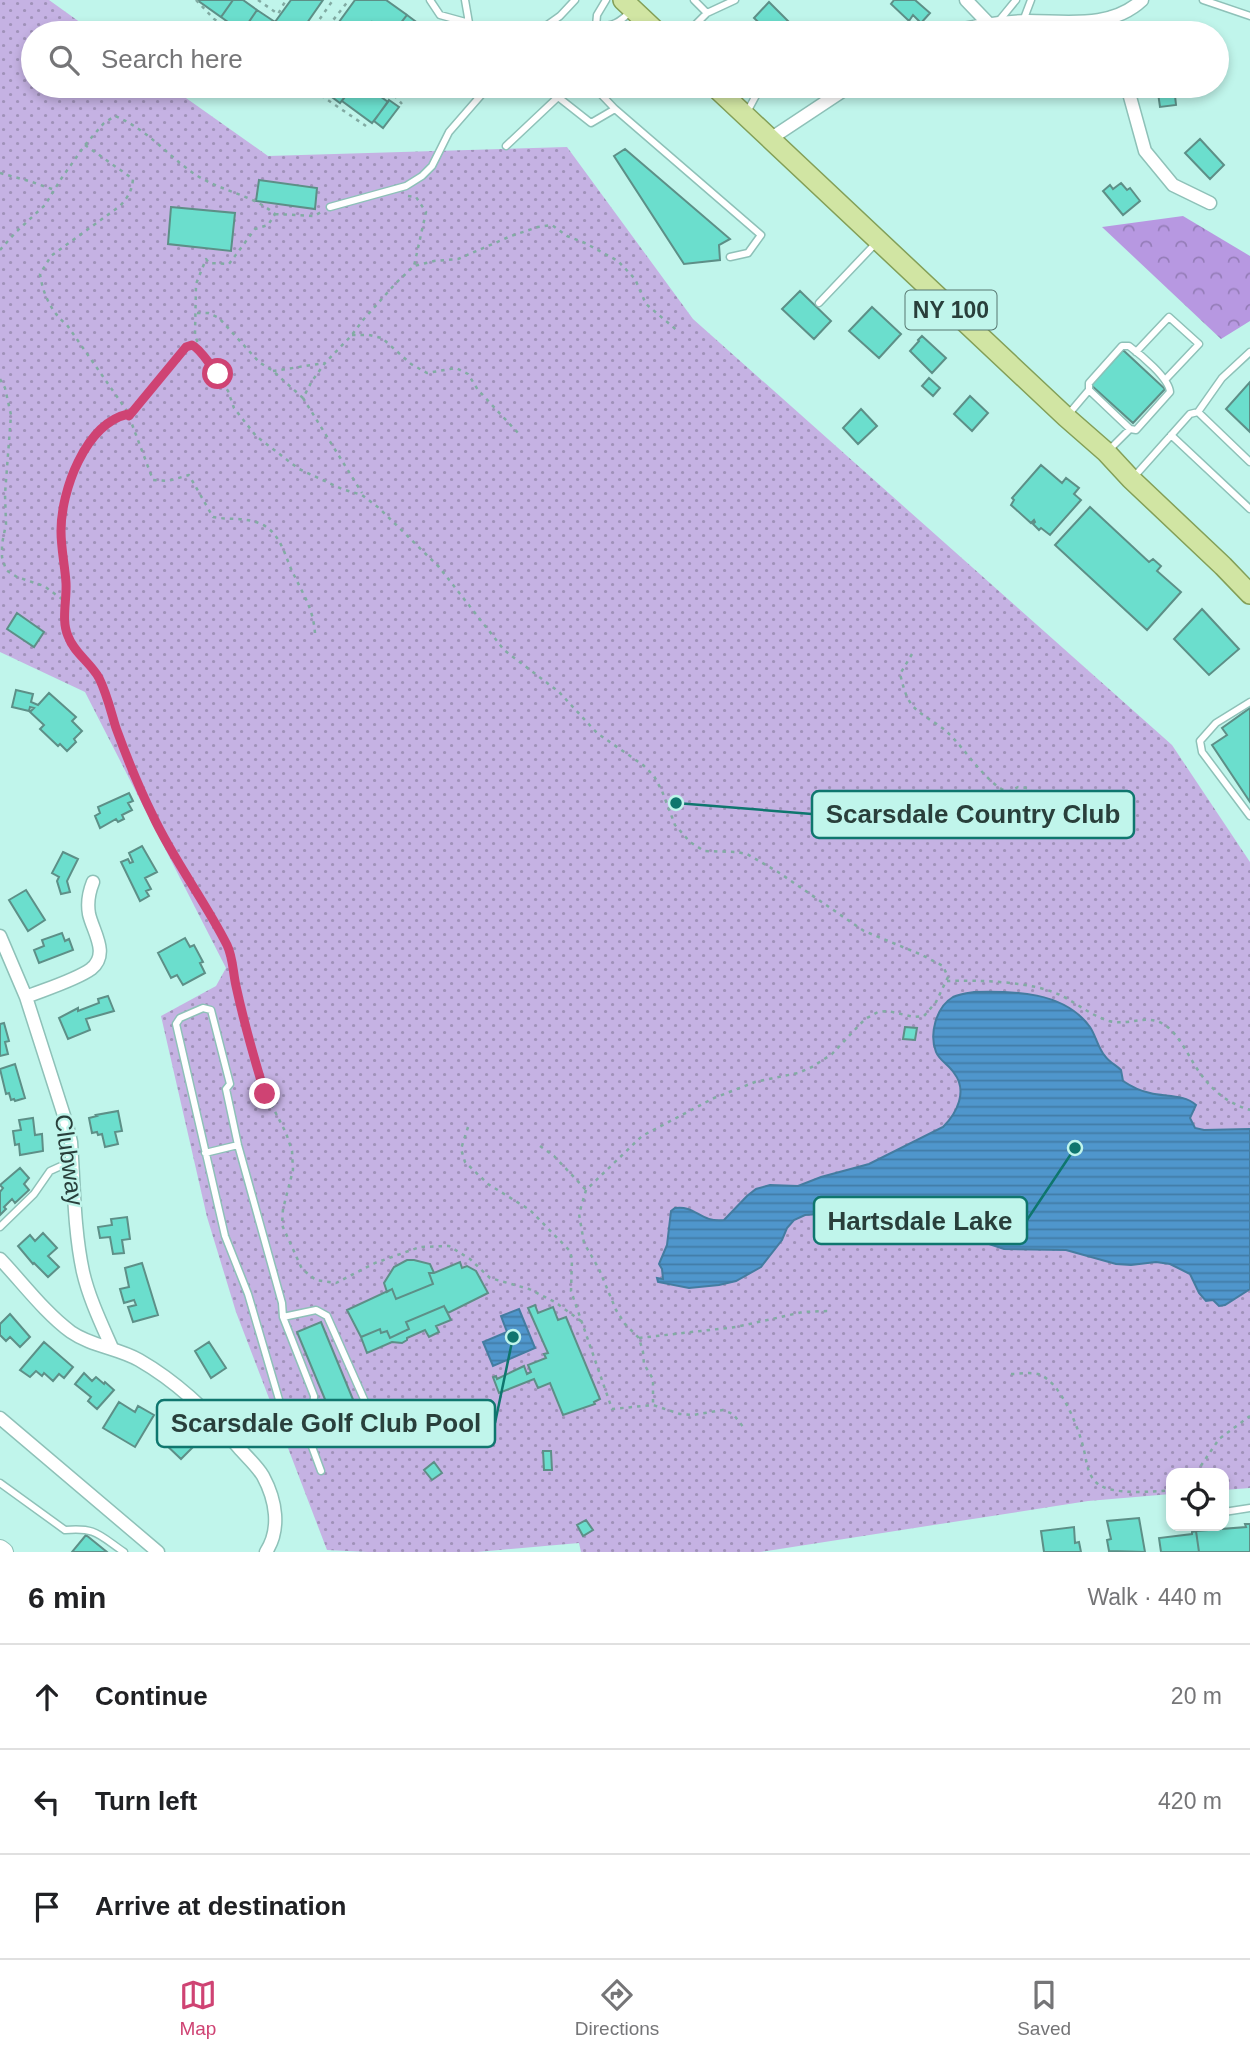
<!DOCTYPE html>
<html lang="en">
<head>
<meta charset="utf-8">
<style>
  :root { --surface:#fff; --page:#f2f2f2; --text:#202124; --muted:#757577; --line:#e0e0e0; --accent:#cf4373 }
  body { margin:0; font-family:Arial,sans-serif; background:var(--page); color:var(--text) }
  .controls { position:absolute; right:21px; bottom:21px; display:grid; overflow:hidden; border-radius:14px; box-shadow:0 4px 10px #0003 }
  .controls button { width:63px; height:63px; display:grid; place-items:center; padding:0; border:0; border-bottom:2px solid var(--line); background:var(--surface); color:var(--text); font:35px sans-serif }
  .stop { position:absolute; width:21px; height:21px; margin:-16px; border:5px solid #cf4373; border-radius:50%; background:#fff }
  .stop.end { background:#cf4373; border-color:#fff; box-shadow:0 2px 7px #0008 }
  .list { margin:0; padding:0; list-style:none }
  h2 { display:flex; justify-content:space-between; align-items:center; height:91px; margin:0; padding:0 28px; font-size:30px }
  h2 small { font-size:23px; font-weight:400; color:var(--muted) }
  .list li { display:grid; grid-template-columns:46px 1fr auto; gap:21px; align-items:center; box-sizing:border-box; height:105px; padding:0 28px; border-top:2px solid var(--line) }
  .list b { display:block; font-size:26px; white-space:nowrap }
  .list em { font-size:23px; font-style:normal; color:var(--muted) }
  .icon { flex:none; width:38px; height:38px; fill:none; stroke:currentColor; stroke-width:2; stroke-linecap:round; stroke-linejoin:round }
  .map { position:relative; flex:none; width:1250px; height:1552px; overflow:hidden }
  .search { position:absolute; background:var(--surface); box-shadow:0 4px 10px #0003; left:21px; right:21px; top:21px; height:77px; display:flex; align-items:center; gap:18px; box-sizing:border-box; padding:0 24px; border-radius:38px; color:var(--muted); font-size:26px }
  .sheet { height:406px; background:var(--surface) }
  nav { display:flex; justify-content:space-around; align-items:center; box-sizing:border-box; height:98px; border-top:2px solid var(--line); background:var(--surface); font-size:19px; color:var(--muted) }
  nav a { display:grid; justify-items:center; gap:4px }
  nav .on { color:var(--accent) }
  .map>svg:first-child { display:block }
</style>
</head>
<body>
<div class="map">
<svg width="1250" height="1552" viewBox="0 0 1250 1552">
  <defs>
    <pattern id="grass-dots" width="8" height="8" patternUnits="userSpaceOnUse" patternTransform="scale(1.75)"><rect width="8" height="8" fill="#c5b2e3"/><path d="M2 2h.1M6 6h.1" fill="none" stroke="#a092b9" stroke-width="1.8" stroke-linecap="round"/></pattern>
    <pattern id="forest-crowns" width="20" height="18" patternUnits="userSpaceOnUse" patternTransform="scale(1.75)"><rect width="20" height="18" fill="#b798e1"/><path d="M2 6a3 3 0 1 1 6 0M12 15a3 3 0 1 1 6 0" fill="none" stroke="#957db8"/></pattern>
    <pattern id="water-rules" width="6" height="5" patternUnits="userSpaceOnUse" patternTransform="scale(1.75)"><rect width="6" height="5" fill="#4f96cc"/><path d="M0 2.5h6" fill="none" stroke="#427ca7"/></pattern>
  </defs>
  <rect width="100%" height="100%" fill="#c0f5eb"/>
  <path fill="url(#grass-dots)" d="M0,0H49L95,33H33V86H169L268,156L567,147L693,319L1172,745L1250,862V1488L1224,1490V1473H1171V1494L1088,1501L760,1552H581L579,1543L477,1552H368L327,1550L236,1312L207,1217L161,1016L216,986L226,968L85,692L0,652Z"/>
  <path fill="url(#forest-crowns)" d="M1183,216L1250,256V321L1221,339L1102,227Z"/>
  <path fill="url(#water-rules)" stroke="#447ca0" stroke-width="2" d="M974,992C1013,991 1064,991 1090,1027C1096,1036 1098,1048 1105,1056C1109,1062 1116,1065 1121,1070L1123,1081C1132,1087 1140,1091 1150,1093C1165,1097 1184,1094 1196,1105L1190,1118L1195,1128L1204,1130L1250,1129V1289L1225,1305L1219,1306L1213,1300L1206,1301L1199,1293L1190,1274L1170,1264L1156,1262L1131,1265L1116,1264L1066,1250L1004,1249L971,1238L960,1236L923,1237L904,1230L879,1232L864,1224L819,1214L805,1215L794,1220L787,1228L782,1240L761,1267L736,1281L719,1285L689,1288L658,1282L657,1278L663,1279L662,1269L659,1264L667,1245L671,1211L675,1208C696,1205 700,1223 724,1220L747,1196L756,1189L770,1185L798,1186L821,1177L869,1164L943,1127C957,1113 968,1091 954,1073C949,1065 939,1060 936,1052C929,1034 936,1007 953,997C959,994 967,993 974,992Z
    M519,1309L535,1348L493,1366L483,1342L507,1332L501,1316Z"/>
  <path fill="#6bdecd" stroke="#5d8f87" stroke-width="2" d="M197,0H233L221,17Z
    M233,0H243L257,10L242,32L221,17Z
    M291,0H323L300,33H290L275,22Z
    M355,0H386L407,15L393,33H388L372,22L364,33H331Z
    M894,0H915L930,13L921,23L913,15L909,21L891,4Z
    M769,2L800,33H770L754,18Z
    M257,10L275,22L290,33H245L242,32Z
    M407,15L427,30L425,33H393Z
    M312,86H353L340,103L321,89L320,92Z
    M353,86H366L388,102L372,123L342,101Z
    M940,86H972L957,89L958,93L943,96Z
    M1157,86H1174L1176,105L1160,107Z
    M389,100L399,107L383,128L374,121Z
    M1200,139L1224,165L1210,179L1185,153Z
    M625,149L730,239L719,245L720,260L684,264L614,156Z
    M259,180L317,188L315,209L256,201Z
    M1121,183L1127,190L1130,188L1140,201L1123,215L1103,191L1110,185L1113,189Z
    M171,207L235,213L231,251L168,244Z
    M800,291L831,321L814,339L782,309Z
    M872,307L901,334L879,358L849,331Z
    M922,336L946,358L932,373L910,351L919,341L918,340Z
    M1123,350L1165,389L1133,423L1091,385Z
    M929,378L940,388L933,396L922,386Z
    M1250,382V432L1226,409Z
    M970,396L988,413L972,431L954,414Z
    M861,409L877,426L858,444L843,428Z
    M1041,465L1062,483L1066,478L1079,488L1074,494L1081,500L1050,535L1041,528L1039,530L1033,524L1035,522L1034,520L1031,523L1011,505L1014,500L1012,498Z
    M1090,507L1149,562L1153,559L1161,566L1157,571L1181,592L1147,630L1055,545Z
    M1202,609L1239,649L1209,675L1174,639Z
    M17,613L44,632L34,647L7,629Z
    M16,690L33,694L31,702L38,705L49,693L76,717L72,721L82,731L74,739L76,742L67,751L60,744L58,746L40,729L44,725L30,712L34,708L30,707L29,711L12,707Z
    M1250,708V802L1212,745L1227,735L1222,728Z
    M129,793L133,801L128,803L132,810L122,815L124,819L118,822L116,819L100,828L95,816L100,813L98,807Z
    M142,846L157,872L145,878L151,889L146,891L149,896L140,901L121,862L128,859L130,863L133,862L129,853Z
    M63,852L78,859L67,881L70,892L61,894L57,881L59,877L52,873Z
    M26,890L45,920L28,931L9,900Z
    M62,933L65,941L69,939L73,950L39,963L34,950L44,946L42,940Z
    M185,938L190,947L194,945L203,962L200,963L205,973L183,985L177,975L171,978L158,953Z
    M108,996L114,1011L86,1019L90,1030L68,1039L59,1018L78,1008V1011L99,1003L98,999Z
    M4,1023L9,1041L5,1042L8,1054L0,1056V1024Z
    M905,1027L917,1028L915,1040L903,1039Z
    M15,1064L25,1098L15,1101L14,1099L11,1100L9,1093L6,1094L0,1069Z
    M118,1111L122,1131L115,1132L118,1144L105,1147L102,1134L98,1135L97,1132L92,1133L89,1118L97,1116L96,1115Z
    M33,1118L35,1135L42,1134L43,1151L20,1155L19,1144L15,1145L13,1131L21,1130L19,1120Z
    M20,1168L29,1178L24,1184L29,1190L15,1203L12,1199L4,1207L6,1209L0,1215V1192L3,1188L0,1185Z
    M127,1217L130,1239L122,1240L124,1253L113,1254L110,1237L100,1238L98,1227L112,1225L111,1219Z
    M43,1233L57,1248L48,1256L59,1267L48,1277L34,1263L33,1264L18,1246L30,1235L35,1241Z
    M407,1260H414L430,1264L434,1273H429L433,1284L396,1299L392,1289L387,1292L384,1283L394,1267Z
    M460,1262L462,1268L467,1266L476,1271L488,1293L448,1313L444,1306L406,1322L409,1329L390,1338L387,1331L381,1333L380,1329L361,1337L347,1310L392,1289L396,1299L433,1284L429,1273H434Z
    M142,1263L158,1315L133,1322L128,1307L136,1305L134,1300L124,1303L120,1289L129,1287L125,1268Z
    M535,1305L538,1313L553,1307L558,1320L566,1317L600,1399L594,1402L595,1404L563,1415L550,1383L538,1388L534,1379L499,1393L493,1377L496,1376L497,1379L524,1366L527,1374L531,1372L528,1365L546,1358L544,1354L548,1353L528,1308Z
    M444,1306L451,1320L436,1326L439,1332L429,1337L425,1330L407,1338V1340L402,1343L392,1342L367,1353L361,1337L380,1329L381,1333L387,1331L390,1338L409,1329L406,1322Z
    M10,1314L30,1337L20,1347L10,1337L6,1341L0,1335V1324Z
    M321,1322L359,1414L357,1415L359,1418L348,1423L347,1421L344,1422L338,1406L329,1409L297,1332Z
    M44,1342L73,1367L64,1378L59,1374L53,1381L44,1373L42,1376L36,1371L30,1377L20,1370Z
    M209,1342L226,1368L211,1378L195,1351Z
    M84,1373L92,1381L96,1377L104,1384L105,1382L114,1390L97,1409L88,1401L91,1397L75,1384Z
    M119,1402L135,1412L138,1406L154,1415L135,1447L103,1428Z
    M179,1425L197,1443L181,1459L163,1442Z
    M543,1451H551L552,1470H544Z
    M434,1462L442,1473L432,1480L424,1470Z
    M1139,1518L1145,1552L1109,1551L1107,1540L1111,1539L1107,1521Z
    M586,1520L593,1530L583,1536L577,1525Z
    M1245,1524H1250V1552H1199L1196,1531L1246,1527Z
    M1074,1527L1075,1543L1079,1542L1081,1552H1044L1041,1531Z
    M1196,1531L1199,1552H1161L1159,1538L1192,1534V1532Z
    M86,1535L107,1552H72Z"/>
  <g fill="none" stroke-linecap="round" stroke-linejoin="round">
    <defs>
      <path id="lane" d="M430,0L440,15L469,23
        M465,0L469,23L465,33
        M694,0L707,13
        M1203,0L1250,16
        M1023,21L1031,0
        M998,22L1016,0
        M596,26C613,27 620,22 631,11
        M536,33L560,16L575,0
        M590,33L596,26L597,15L606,0
        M687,33L707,13L735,0
        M556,86L558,97L591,123L615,109
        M593,86L615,109L761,235L748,253L730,257
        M416,93L423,86
        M746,114L761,86
        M506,146L558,97
        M330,207L406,186L422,176L432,166L449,132L489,86
        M819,303L876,243
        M1136,352L1169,317L1199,344L1165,380
        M1089,390L1130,429
        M1198,412L1222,378L1250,352
        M1067,416L1089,390V383L1122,346H1129C1141,355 1169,378 1170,392L1136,430L1130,429L1108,451
        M1171,435L1250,509
        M1133,478L1190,414L1198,412L1250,462
        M1250,702L1216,723L1200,741L1202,752L1250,816
        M203,1008L211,1010L230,1084L226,1089L238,1145L282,1303L283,1317L314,1396L311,1444L298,1435L285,1420L248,1294L225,1236L176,1024L180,1018Z
        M205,1153L238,1145
        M0,1227L34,1194L50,1171L72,1161
        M283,1317L316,1310L327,1316L375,1424
        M311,1444L321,1471
        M0,1483L65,1530C96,1527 99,1535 124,1552
        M1224,1512L1250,1508"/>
      <path id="street" d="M966,0L989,24
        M1111,17L1115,33
        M948,33C975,25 1000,22 1028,21C1067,21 1111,29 1142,0
        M1127,86L1145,151L1173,185L1210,203
        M770,139L850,86
        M0,936L26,997L67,1125L71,1142C74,1185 74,1230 83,1272C89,1298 101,1323 112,1348
        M26,997C43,990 76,980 91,969C110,954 93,932 89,914C87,903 89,892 93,882
        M0,1259C22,1282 45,1313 71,1332C91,1346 118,1348 139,1360C179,1383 210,1413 239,1448C247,1457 257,1466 263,1476C276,1500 281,1529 266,1552
        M0,1418L158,1552"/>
      <path id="secondary" d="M0,1549L4,1552"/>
      <path id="primary" d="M623,0L658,33
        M714,86L1066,417L1106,452L1131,479L1223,566L1250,594"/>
    </defs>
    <use href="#lane" stroke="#8ec1b8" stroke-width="9"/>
    <use href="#street" stroke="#8ec1b8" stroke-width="15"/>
    <use href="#secondary" stroke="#8ec1b8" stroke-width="20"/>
    <use href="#primary" stroke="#839f57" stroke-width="22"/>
    <path stroke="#82aba3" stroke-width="2.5" stroke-dasharray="3.5 5" stroke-linecap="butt" d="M196,0L214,19L235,33
      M258,0L278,14L286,0
      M310,33L333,0
      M323,33L349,0
      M307,86L366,126
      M380,86L395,96L402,104
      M85,145L133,179C132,191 128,197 120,206L51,256L40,274C43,294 51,312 67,325L127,411L153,480L168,481L189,475L213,517C228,520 246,517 261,524C282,533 285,559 295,577C305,598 313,609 315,633
      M0,173L29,181L55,190
      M408,196L416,197L426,212L414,266
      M275,214L314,216L323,211
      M0,250L16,232L45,205L61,179L85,145L104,123L115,116C148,130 165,153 193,173C219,191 251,194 275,214L268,225L255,229L229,264L209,263L206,259L196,284L195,334L199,348L228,391L234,408L256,436L299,469L342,489L362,495L379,508L439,567L504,650L559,692L597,733L643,765L654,776L662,791L675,825L690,842L704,851L737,852L747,854L778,872L864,931L922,955L943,966L948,977L936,1002L924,1016L914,1017L888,1011L878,1012L865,1019L832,1054L812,1067L798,1073L755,1082L714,1098L642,1136L586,1190L579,1214L584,1243L599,1269L616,1310L625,1324L639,1338L643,1352L644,1364L653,1379V1405
      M197,313H208L219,318L259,362L273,371L303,398L312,381L325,363L351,336L363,320L396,283L414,266L434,261L458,259L511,236L538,227L552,225L567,236L585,243L618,261L635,279L646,304L679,332
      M352,335H369L382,338L411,364L427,373L456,368L468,374L478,390L520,435
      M273,371L325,363
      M0,379L5,388L11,415L5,494L6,524L2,544V557L6,570L17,577L44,586L66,602
      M303,398L362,493
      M128,414L119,416L99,432L88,444L78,463L63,502L61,530L62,558L66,584L67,634L75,651L87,661L98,677L117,730L153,816L176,860L229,948L234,978L253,1058L266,1094L286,1133L292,1151L293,1170L283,1209L282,1225L302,1269L316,1280L336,1283L375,1263L420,1247L449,1246L470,1259L490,1278L529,1289L555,1302L581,1321
      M130,415L186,347L192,345L199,348
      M912,654L900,674C903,685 905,696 912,705C921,716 936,722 947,732C964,747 987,785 1008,792L1018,787L1027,788L1049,803L1090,818
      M947,981C978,980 1034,981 1062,996C1078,1004 1092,1016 1109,1021C1132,1027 1149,1010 1170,1029C1180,1039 1187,1052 1194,1064C1208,1087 1224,1102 1250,1110
      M468,1127L461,1149L465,1162L488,1184L530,1210L570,1251L572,1259L571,1291L612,1409L653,1405L680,1414L693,1415L723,1410L733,1414L744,1428
      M540,1146L554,1156L586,1190
      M639,1338L736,1327L803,1312L828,1311
      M1011,1374C1018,1374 1030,1372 1038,1374C1061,1381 1079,1429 1084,1450C1087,1463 1087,1475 1098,1484C1111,1495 1154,1492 1171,1490
      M1196,1473L1219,1439L1250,1416"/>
    <use href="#lane" stroke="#fff" stroke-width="6"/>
    <use href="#street" stroke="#fff" stroke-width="12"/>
    <use href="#secondary" stroke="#fff" stroke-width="18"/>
    <use href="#primary" stroke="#d1e5a3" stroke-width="19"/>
  </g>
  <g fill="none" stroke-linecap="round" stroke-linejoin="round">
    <path stroke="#cf4373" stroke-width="9" d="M218,374C210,366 201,349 192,345L186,347L129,416L128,414C85,424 61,491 61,531C61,549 65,566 66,583C67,600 61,620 68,636C74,653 90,662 99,678C107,694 111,712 116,728C127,758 139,788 153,816C174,861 205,901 227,945C233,957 233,973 236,986C244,1023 254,1058 265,1094"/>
  </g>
  <g text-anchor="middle" stroke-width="5" stroke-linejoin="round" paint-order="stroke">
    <rect fill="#c0f5eb" stroke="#567670" stroke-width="2" x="905.5" y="290.5" width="91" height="39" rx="5"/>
    <g font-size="23" font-weight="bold" fill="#293f3b">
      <text x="951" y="318">NY 100</text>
    </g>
    <g font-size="24" fill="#293f3b" stroke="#c0f5eb">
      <text transform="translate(69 1160) rotate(82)" y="8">Clubway</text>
    </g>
  </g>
  <path fill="none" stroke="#0f766e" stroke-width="2.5" d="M676 803L812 814M1075 1148L1027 1220M513 1337L495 1423"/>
  <g fill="#0f766e" stroke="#c0f5eb" stroke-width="2.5">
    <circle cx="676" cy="803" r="7"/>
    <circle cx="1075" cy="1148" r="7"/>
    <circle cx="513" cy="1337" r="7"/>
  </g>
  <g fill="#c0f5eb" stroke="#0f766e" stroke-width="2.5">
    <rect x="812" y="791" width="322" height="47" rx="7"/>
    <rect x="814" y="1197" width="213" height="47" rx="7"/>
    <rect x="157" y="1400" width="338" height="47" rx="7"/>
  </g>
  <g font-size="26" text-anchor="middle" font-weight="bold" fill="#293f3b">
    <text x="973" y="823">Scarsdale Country Club</text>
    <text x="920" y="1230">Hartsdale Lake</text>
    <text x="326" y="1432">Scarsdale Golf Club Pool</text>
  </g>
</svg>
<div class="controls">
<button><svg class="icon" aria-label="locate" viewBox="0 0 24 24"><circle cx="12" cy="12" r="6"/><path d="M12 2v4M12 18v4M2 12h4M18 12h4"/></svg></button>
</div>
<div class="stop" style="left:218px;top:374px"></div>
<div class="stop end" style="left:265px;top:1094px"></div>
<div class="search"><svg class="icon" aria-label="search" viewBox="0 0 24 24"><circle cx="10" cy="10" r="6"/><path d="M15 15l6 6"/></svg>Search here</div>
</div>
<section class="sheet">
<h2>6 min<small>Walk · 440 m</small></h2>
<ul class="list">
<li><svg class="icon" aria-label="ahead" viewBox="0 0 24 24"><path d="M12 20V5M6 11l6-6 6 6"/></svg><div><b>Continue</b></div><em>20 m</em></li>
<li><svg class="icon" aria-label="left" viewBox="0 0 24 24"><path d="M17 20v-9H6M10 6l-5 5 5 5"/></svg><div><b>Turn left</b></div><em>420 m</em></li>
<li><svg class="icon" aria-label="arrive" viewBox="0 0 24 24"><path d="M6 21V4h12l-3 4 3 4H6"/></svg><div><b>Arrive at destination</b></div></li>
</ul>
</section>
<nav>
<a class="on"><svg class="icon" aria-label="map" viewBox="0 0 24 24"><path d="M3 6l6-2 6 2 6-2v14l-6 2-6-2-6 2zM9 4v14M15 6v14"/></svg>Map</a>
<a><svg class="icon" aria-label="directions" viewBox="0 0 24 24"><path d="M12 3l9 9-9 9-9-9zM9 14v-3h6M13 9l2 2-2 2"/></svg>Directions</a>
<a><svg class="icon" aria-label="saved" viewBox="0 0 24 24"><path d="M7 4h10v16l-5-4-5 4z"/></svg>Saved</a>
</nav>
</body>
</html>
